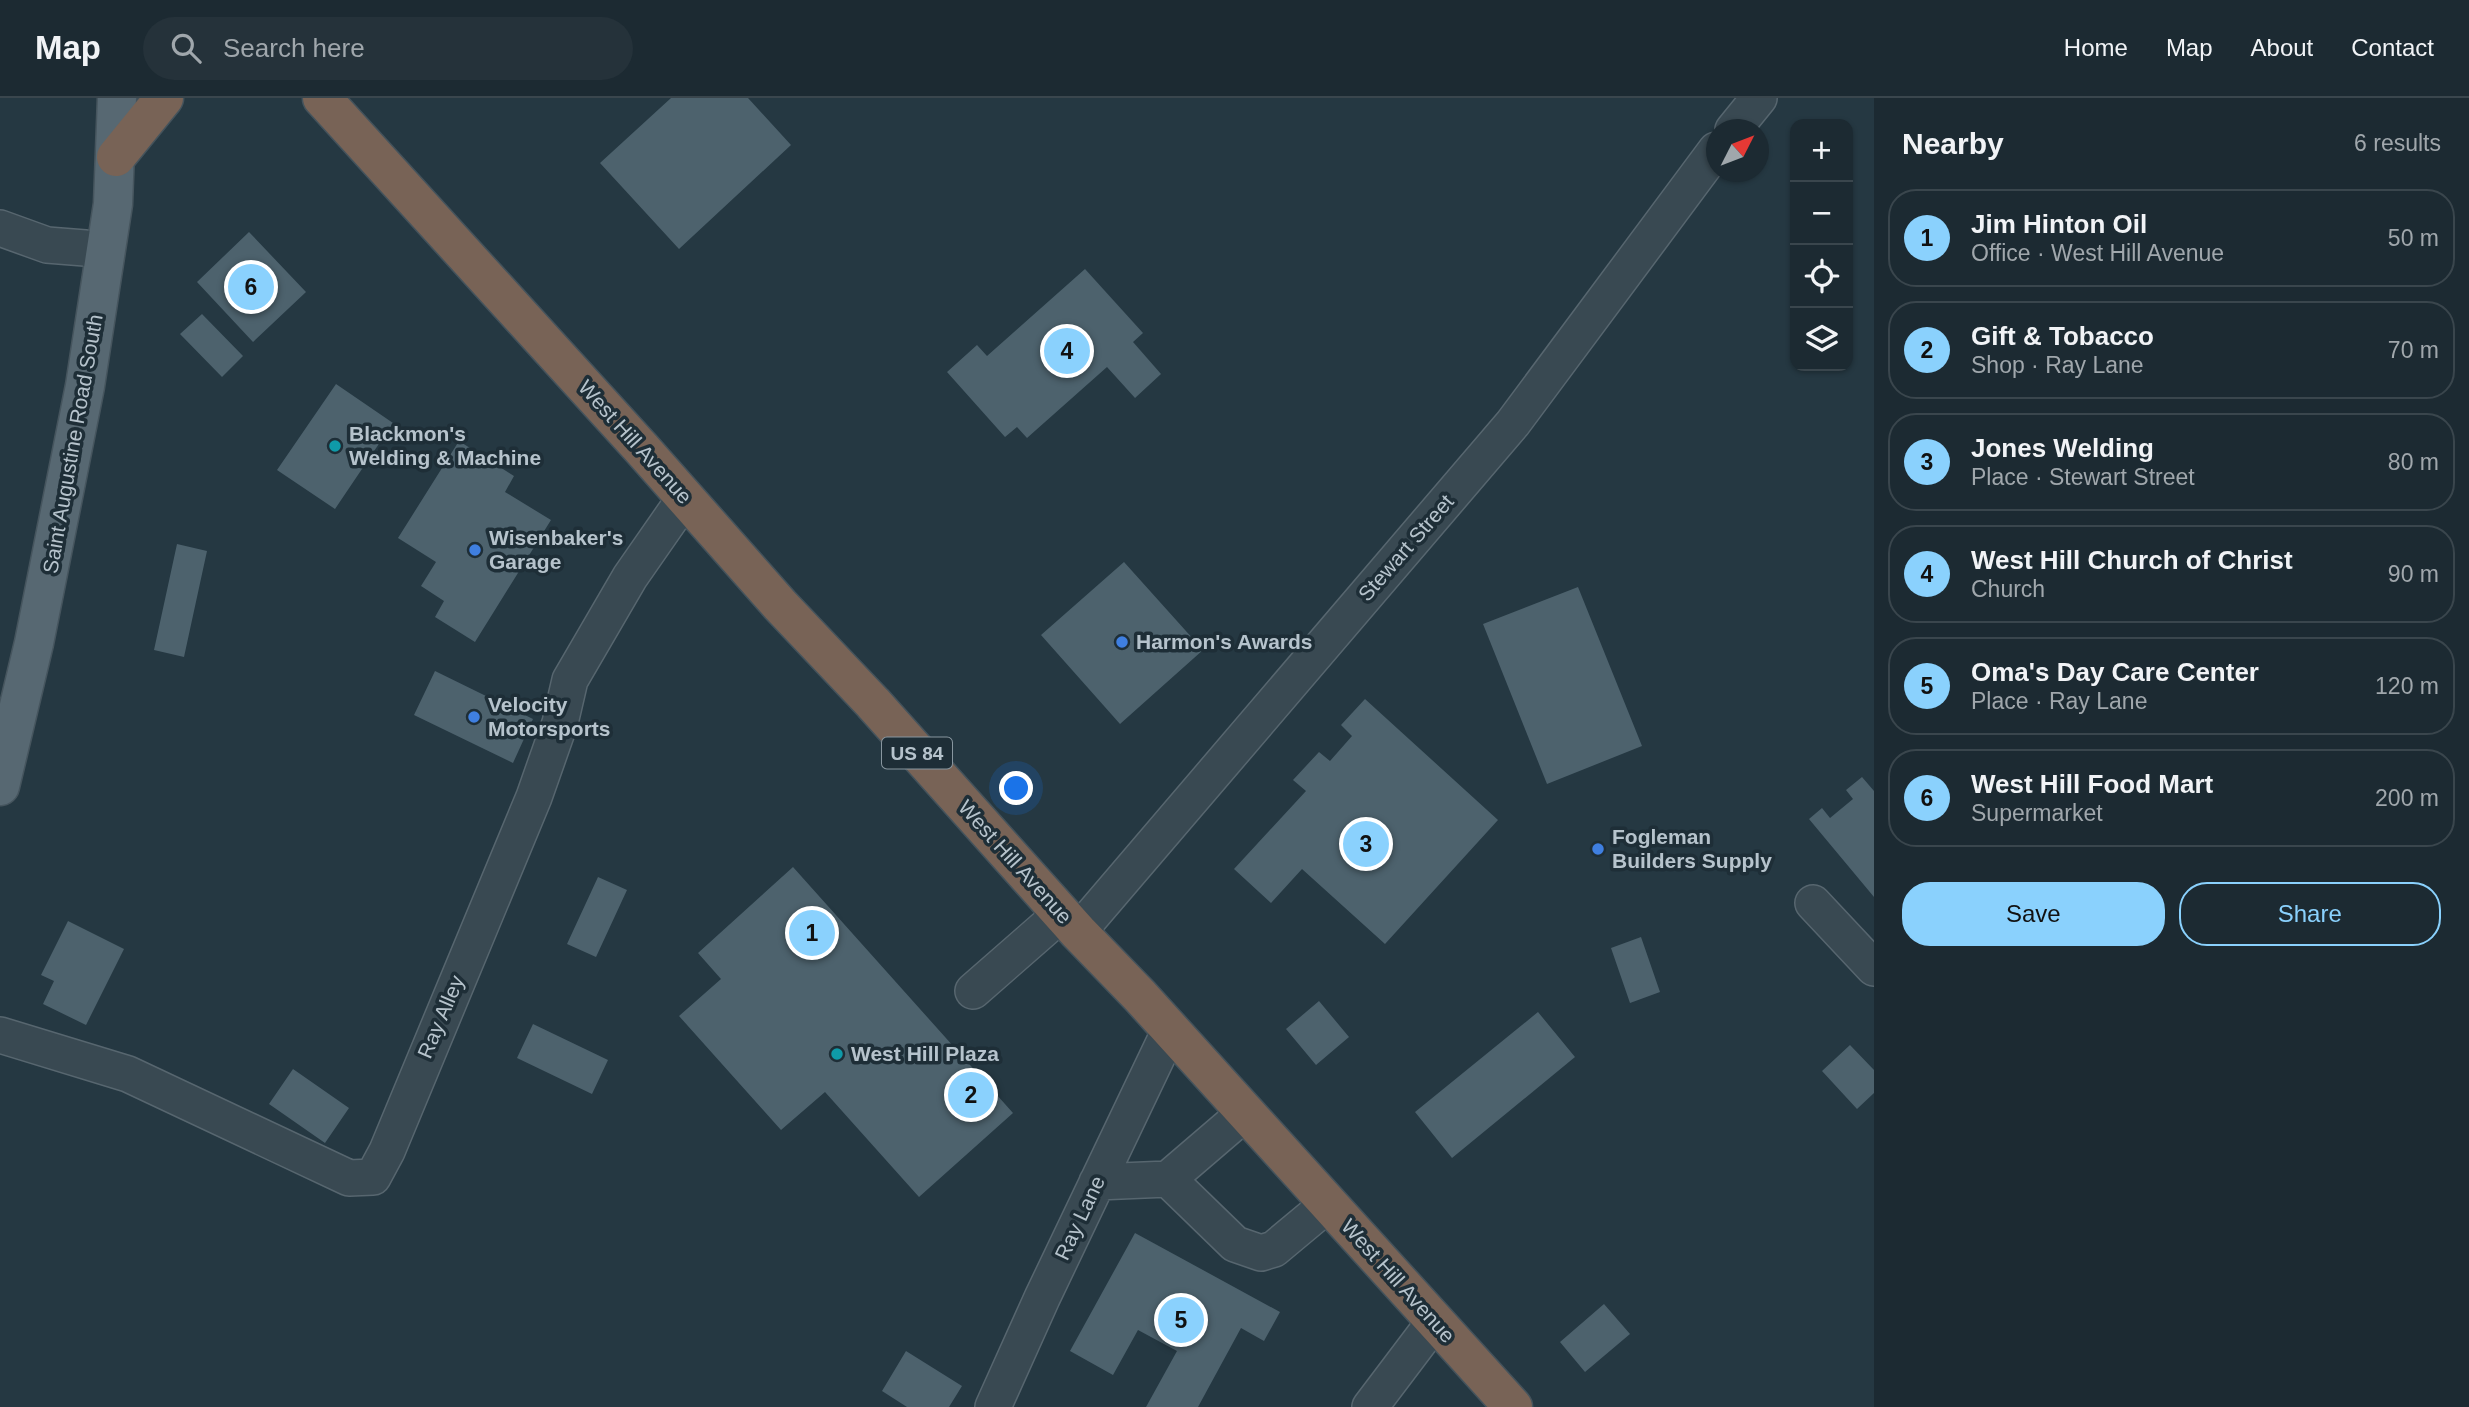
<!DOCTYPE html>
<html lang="en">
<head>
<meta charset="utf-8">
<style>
  :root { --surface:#1c2a32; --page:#25323a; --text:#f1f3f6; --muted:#a0a7ac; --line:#3a464d; --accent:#8ad1fd }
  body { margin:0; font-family:Arial,sans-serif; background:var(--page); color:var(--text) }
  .controls { position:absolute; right:21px; top:21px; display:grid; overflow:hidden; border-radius:14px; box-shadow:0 2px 5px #0004 }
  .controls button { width:63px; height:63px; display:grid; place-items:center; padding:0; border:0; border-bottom:2px solid var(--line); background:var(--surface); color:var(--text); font:35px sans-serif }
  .compass { position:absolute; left:1706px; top:21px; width:63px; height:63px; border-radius:50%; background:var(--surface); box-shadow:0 2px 5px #0004; rotate:48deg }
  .you { position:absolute; left:1017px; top:691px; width:24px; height:24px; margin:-18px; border:5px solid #fff; border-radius:50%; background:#1a73e8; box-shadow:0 0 0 10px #1a73e833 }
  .badge { display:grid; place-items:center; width:46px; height:46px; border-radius:50%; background:var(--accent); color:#111; font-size:23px; font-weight:700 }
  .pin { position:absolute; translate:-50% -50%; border:4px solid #fff; box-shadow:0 2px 7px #0006 }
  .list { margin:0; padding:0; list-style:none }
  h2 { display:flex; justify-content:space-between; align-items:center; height:91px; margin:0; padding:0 28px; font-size:30px }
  h2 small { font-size:23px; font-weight:400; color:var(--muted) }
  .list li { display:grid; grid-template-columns:46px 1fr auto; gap:21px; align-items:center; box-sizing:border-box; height:98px; margin:0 14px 14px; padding:0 14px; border:2px solid var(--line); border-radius:28px }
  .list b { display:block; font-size:26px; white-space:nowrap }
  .list p { margin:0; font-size:23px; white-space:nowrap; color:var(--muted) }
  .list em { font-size:23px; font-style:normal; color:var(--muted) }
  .actions { display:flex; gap:14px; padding:21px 28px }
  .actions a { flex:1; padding:16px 0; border:2px solid var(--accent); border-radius:28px; text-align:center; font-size:24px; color:var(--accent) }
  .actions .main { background:var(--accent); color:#111 }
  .icon { flex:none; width:38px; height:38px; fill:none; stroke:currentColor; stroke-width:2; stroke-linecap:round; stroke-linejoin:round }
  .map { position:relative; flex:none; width:1874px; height:1309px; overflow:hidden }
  header { display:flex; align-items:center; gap:42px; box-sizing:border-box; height:98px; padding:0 35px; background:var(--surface); border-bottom:2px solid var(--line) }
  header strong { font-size:33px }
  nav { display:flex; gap:38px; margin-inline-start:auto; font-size:24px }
  .search { width:490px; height:63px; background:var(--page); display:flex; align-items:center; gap:18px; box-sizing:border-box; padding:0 24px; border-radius:38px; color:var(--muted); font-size:26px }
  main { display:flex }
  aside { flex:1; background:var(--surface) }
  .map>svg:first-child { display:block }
</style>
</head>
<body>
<header>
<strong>Map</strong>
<div class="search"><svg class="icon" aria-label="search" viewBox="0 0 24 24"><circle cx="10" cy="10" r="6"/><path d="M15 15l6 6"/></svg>Search here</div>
<nav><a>Home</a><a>Map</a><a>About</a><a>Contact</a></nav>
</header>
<main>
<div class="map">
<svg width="1874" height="1309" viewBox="0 0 1874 1309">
  <rect width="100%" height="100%" fill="#253842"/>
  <path fill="#4d626d" d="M671,0H748L791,47L679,151L600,65Z
    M249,134L306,194L253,244L197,184Z
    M1085,171L1143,235L1133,244L1161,276L1135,300L1107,269L1027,340L1017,329L1005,339L947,274L977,247L987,258Z
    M202,216L243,258L222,279L180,236Z
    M336,286L393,325L335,411L277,372Z
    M459,343L514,378L505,394L551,422L475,544L435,519L444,503L421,488L436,464L398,440Z
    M177,446L207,453L184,559L154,552Z
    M1124,464L1203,552L1120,626L1041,537Z
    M1578,489L1642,648L1547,686L1483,526Z
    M435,573L533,621L513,665L414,617Z
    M1365,601L1498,722L1385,846L1302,771L1271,805L1234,771L1306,693L1293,682L1319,654L1330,663L1352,638L1341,627Z
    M1862,679L1874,693V799L1809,721L1822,710L1830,720L1853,701L1846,692Z
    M793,769L1013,1015L919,1099L825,994L781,1032L679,918L721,881L698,855Z
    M598,779L627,792L596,859L567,846Z
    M68,823L124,851L86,927L43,906L54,883L41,877Z
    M1641,839L1660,894L1630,905L1611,850Z
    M1319,903L1349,939L1316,967L1286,931Z
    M1538,914L1575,959L1452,1060L1415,1014Z
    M533,926L608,962L592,996L517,960Z
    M1850,947L1874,972V995L1857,1011L1822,973Z
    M293,971L349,1010L325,1045L269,1006Z
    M1135,1135L1280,1214L1264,1243L1241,1230L1198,1309H1146L1177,1253L1138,1232L1113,1277L1070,1253Z
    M1604,1206L1630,1236L1585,1274L1560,1244Z
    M906,1253L962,1288L949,1309H907L882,1293Z"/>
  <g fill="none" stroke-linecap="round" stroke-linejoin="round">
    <defs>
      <path id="minor" d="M1733,32L1759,0
        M0,130L47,147L85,150L106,156
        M1813,805L1874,870
        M1078,834L1513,325L1716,52
        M973,893L1061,816
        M0,937L128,976L349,1080L373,1079L387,1053L534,699L560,625L570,582L630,479L685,400
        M1168,1081L1235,1146L1261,1155L1274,1151L1328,1106
        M1097,1084L1168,1081L1245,1015
        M993,1309L1042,1200L1170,932
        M1370,1309L1435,1223"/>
      <path id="major" d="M0,688L34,545L85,288L113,106L117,0"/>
      <path id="highway" d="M322,0L642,351L780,507L873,605L1078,834L1140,898L1513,1309
        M116,59L164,0"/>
    </defs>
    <use href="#minor" stroke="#57666f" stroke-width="38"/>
    <use href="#major" stroke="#46555e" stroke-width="41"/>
    <use href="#highway" stroke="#44535c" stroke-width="41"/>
    <use href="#minor" stroke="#394952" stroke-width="35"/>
    <use href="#major" stroke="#576872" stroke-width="38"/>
    <use href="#highway" stroke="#786356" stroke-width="38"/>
  </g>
  <g fill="#0f9aa8" stroke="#1e2e37" stroke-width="2.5">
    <circle cx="335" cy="348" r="7"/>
    <circle cx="837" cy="956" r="7"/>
  </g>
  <g fill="#3f7fe0" stroke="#1e2e37" stroke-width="2.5">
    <circle cx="475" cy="452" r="7"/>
    <circle cx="1122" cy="544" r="7"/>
    <circle cx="474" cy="619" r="7"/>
    <circle cx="1598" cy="751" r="7"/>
  </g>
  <g text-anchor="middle" stroke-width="7" stroke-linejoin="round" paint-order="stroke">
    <rect fill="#1e2e37" stroke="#88969f" stroke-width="2" x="882" y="639.5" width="70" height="31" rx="5"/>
    <g font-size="19" font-weight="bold" fill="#b6c3cc">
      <text x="917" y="662">US 84</text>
    </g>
    <g font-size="21" font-weight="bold" fill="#b6c3cc" stroke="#1e2e37" text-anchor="start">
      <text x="349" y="343">Blackmon's<tspan x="349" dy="24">Welding &amp; Machine</tspan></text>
      <text x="489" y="447">Wisenbaker's<tspan x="489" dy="24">Garage</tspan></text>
      <text x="1136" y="551">Harmon's Awards</text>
      <text x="488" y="614">Velocity<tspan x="488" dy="24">Motorsports</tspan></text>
      <text x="1612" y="746">Fogleman<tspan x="1612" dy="24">Builders Supply</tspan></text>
      <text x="851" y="963">West Hill Plaza</text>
    </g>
    <g font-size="21" fill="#b6c3cc" stroke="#1e2e37">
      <text transform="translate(635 344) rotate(48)" y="7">West Hill Avenue</text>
      <text transform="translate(73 346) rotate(-80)" y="7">Saint Augustine Road South</text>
      <text transform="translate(1406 450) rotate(-49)" y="7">Stewart Street</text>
      <text transform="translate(1015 764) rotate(48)" y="7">West Hill Avenue</text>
      <text transform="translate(441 919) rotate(-67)" y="7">Ray Alley</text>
      <text transform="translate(1080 1120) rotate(-65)" y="7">Ray Lane</text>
      <text transform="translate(1398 1183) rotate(48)" y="7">West Hill Avenue</text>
    </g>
  </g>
</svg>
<div class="controls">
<button>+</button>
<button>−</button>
<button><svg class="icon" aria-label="locate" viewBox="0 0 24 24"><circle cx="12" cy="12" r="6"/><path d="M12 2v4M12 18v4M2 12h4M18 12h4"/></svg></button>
<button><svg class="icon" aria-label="layers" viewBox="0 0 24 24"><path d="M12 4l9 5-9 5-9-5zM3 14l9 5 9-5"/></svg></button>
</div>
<svg class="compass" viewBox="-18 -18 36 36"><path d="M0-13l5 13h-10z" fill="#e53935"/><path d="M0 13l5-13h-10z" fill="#a0a7ac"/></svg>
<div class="you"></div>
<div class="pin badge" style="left:812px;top:835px">1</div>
<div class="pin badge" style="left:971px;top:997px">2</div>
<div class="pin badge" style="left:1366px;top:746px">3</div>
<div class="pin badge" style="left:1067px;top:253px">4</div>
<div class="pin badge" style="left:1181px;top:1222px">5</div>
<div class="pin badge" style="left:251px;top:189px">6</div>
</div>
<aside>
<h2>Nearby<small>6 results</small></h2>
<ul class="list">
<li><span class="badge">1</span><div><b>Jim Hinton Oil</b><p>Office · West Hill Avenue</p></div><em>50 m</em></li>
<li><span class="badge">2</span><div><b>Gift &amp; Tobacco</b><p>Shop · Ray Lane</p></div><em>70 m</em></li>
<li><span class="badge">3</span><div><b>Jones Welding</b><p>Place · Stewart Street</p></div><em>80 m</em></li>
<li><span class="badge">4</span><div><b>West Hill Church of Christ</b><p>Church</p></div><em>90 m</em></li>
<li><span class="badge">5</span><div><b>Oma's Day Care Center</b><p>Place · Ray Lane</p></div><em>120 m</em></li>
<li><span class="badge">6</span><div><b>West Hill Food Mart</b><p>Supermarket</p></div><em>200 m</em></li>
</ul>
<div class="actions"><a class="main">Save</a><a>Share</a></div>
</aside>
</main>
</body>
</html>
